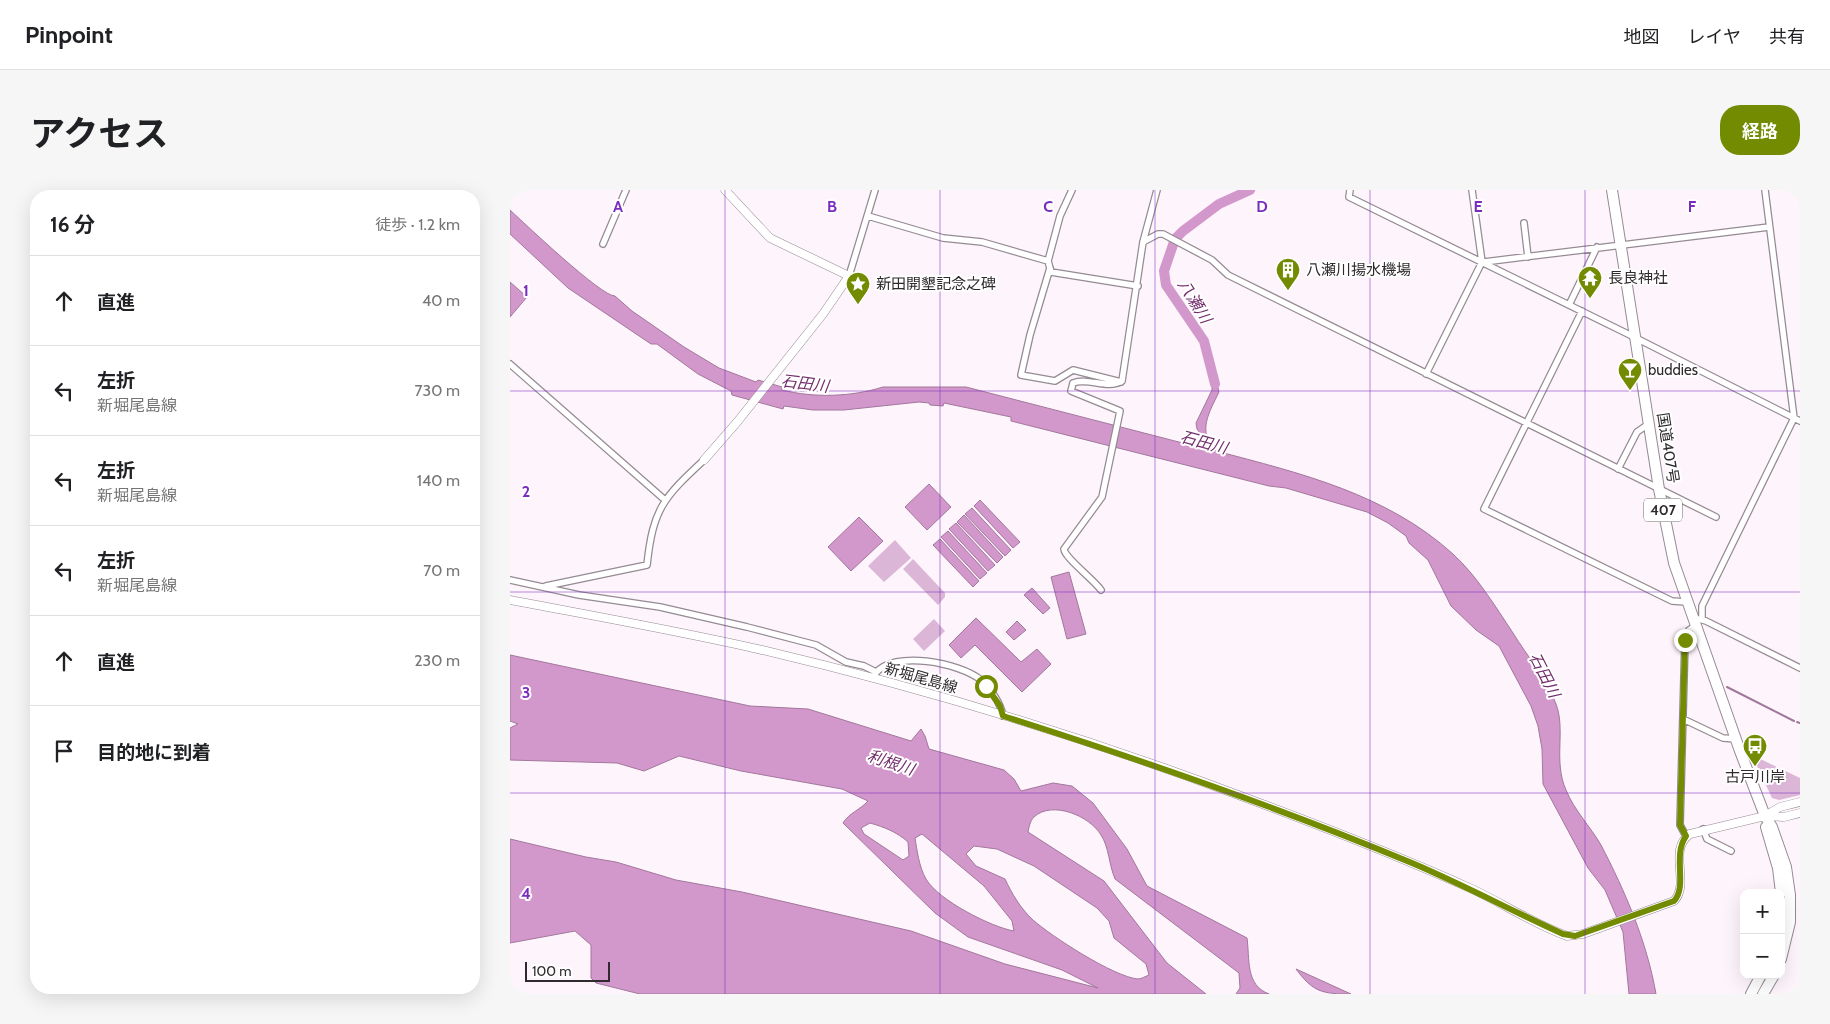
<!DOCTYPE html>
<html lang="ja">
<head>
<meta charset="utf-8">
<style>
  :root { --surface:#fff; --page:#f6f6f6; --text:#202124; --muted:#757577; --line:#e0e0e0; --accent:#728b00 }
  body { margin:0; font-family:Cabin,"Noto Sans JP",sans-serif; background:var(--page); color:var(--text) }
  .controls { position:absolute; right:15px; bottom:15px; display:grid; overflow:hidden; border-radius:10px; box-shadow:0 5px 20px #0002 }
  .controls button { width:45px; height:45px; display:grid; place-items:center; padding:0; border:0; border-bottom:1px solid var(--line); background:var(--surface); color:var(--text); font:25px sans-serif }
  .scale { position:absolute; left:15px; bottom:12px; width:85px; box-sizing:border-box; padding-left:5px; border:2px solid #2e2a2d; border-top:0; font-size:14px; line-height:18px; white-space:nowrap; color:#2e2a2d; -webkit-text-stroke:4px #fff; paint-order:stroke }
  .stop { position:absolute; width:15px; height:15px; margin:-11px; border:4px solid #728b00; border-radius:50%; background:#fff }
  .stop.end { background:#728b00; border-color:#fff; box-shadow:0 1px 5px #0008 }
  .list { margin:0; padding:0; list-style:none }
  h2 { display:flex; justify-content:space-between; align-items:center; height:65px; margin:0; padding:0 20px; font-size:21px }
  h2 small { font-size:16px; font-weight:400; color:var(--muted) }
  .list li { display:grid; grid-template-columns:32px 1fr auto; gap:15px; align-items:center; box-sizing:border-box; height:90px; padding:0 20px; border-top:1px solid var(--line) }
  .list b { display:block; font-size:19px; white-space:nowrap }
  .list p { margin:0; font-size:16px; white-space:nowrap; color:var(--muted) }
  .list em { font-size:16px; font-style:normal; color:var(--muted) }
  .icon { flex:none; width:28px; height:28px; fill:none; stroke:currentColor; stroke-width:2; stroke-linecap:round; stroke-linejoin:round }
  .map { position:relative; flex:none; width:1290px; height:804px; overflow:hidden; border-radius:20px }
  header { display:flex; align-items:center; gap:30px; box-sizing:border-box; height:70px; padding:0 25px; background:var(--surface); border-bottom:1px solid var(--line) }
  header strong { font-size:24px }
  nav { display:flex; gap:28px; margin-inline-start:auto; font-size:18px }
  .intro { display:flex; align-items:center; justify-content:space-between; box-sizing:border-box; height:120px; padding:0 30px }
  h1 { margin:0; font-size:35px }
  .button { padding:12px 22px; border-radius:20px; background:var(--accent); color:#fff; font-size:18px; font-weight:700 }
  main { display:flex; gap:30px; padding:0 30px }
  aside { flex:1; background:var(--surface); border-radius:20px; box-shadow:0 5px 20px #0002 }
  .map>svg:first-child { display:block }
</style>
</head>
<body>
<header>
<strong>Pinpoint</strong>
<nav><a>地図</a><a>レイヤ</a><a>共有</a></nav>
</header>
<div class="intro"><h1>アクセス</h1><a class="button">経路</a></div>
<main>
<aside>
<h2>16 分<small>徒歩 · 1.2 km</small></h2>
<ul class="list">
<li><svg class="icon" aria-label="ahead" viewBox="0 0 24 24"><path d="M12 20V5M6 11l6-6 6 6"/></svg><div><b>直進</b></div><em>40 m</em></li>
<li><svg class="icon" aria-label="left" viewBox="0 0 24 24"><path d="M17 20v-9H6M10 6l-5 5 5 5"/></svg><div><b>左折</b><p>新堀尾島線</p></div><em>730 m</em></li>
<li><svg class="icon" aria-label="left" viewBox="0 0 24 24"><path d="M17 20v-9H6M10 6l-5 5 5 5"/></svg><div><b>左折</b><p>新堀尾島線</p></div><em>140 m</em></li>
<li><svg class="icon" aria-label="left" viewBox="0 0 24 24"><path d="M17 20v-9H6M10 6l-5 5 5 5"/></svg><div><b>左折</b><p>新堀尾島線</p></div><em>70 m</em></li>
<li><svg class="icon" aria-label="ahead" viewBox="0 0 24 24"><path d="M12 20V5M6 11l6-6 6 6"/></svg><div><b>直進</b></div><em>230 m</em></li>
<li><svg class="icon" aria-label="arrive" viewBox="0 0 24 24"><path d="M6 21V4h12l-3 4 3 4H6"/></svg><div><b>目的地に到着</b></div></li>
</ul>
</aside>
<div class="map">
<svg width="1290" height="804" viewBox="0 0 1290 804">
  <rect width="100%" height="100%" fill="#fef4fc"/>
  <path fill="#dcb6d7" d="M385,350L401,368L374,392L358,376Z
    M403,369L435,403V407L428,415L393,379Z
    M424,429L435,441L414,461L403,449Z
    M1242,565L1290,588V605L1269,610L1262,608Z"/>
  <path fill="#d398cb" stroke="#a2779c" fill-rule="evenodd" d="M0,20C14,33 92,107 105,106L122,121L174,157L209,178L246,192L248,190L272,197V200C304,208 341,207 373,197H456L692,258L694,257L695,250L687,239L686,233L702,200L703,178L709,202C700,221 686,242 706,261C790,283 877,304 943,364C967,386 985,416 1003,443C1017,466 1037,489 1046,514C1056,540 1043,571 1056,600C1064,620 1080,636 1091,655C1115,701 1137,752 1146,804H1119L1113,742L1095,700L1078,678L1033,594L1032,559L1028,536L1021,516L989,456L966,440L941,416L918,370L899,353L896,346L878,333L857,322L776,298L759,296L501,231V227L434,213L433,216L420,215L419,213L409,212L334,220H303L274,216L273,219L222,205L221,201L188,184L147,154H141L58,98L0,44Z
    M0,92L17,107L0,127Z
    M419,294L441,317L417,340L395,317Z
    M470,310L510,352L503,358L464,316Z
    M462,318L501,360L495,366L455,324Z
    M454,325L493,367L487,373L447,332Z
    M349,327L373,351L341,381L318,357Z
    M446,333L485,375L478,381L439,339Z
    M438,341L477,383L470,389L431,347Z
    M430,349L469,391L463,397L423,355Z
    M559,382L576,444L557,449L541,387Z
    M522,398L540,418L533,424L514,405Z
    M466,428L511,472L527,459L541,474L512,502L465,455L451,468L439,455Z
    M507,431L516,440L504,450L496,442Z
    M0,465L240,516L298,519L401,551L411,539L415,546L419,559L494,580L504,589L511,601L543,593L562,596L583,613L617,659L637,696L737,748C740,769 735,795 759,804H726L730,798L729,783L605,689C599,675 599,657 591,645C580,626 542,610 524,627C520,631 519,637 518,642L594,691L657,773L696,804H130L86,793L81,788V755L65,741L0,753V649L76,667L106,672L166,690L232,702L401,741L495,774L588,798L552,780L458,747L425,723L333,633C339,623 350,620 358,611L332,599L231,581L169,566L134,581L107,573L0,570V538L8,534L0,531ZM360,633C374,637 387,642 398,652L399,666L393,670L354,644L351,638ZM412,644L474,696L502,731L504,741C481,737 428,710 416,689C409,677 407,660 405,648ZM464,656L487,659L524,676L587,718L599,731L604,748L636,774L639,785C636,786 631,789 628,789C604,787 541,746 523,730C511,719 502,704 495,689L466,676L456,664Z
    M786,779L841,804C812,804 803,802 786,779Z"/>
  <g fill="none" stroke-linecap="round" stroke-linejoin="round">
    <path stroke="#a2779c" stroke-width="2" d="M1217,497L1284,531
      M1287,532L1290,533"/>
    <path stroke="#d398cb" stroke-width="10" d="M705,194L694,151L656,95L654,81L665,49L673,41L709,14L740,0"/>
    <defs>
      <path id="street" d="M562,0L550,26L538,71L541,82L628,96
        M840,0L839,7L1118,144L1290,231
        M358,26L433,48L472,52L538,71
        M1014,33L1018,67
        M633,52L648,44H653L702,70L718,85L1206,327
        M93,54L116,0
        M974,72L1259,37
        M540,78L520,145L511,185L545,191L563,180L611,192
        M339,86L365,0
        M1059,115L1087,57
        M1072,121L974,319L1162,411L1176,412
        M0,174L155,310
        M916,184L972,72L962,0
        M1108,279L1127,242L1140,233
        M0,390L69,405L150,417L237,437L306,455L336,472L354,476L366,482
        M36,396L137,375C143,319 153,308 194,270
        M591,400C584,390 554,367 554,359L592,307L610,221L561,201L563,193C579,187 597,200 612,191L633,52L647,0
        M1189,429L1196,431L1290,478
        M1192,429V416L1284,228L1255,0
        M365,484C383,459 450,473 471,490C480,497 491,514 493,526
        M1173,529L1213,548L1226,549
        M1193,639L1197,649L1221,661
        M1176,646L1170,635L1175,450L1179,440L1185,436"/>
      <path id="secondary" d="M194,270L228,231L313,124L339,86L260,48L215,0
        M0,410C84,426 169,441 252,460C417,499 581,549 739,609C814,637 889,666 962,699C994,714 1024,734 1057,746L1073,744L1164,711C1181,693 1157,660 1180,644L1255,626L1274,627L1290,623
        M1255,626L1270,617L1290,612"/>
      <path id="highway" d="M1102,0L1149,299L1164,373L1230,561L1255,626L1262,637L1276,677L1280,705V732L1271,769
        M1256,637L1268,678L1271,703
        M1241,804L1251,785
        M1253,804L1264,785"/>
    </defs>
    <use href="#street" stroke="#958b93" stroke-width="8"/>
    <use href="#secondary" stroke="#958b93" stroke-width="9"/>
    <use href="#highway" stroke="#958b93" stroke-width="12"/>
    <use href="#street" stroke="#fff" stroke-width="5.5"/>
    <use href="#secondary" stroke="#fff" stroke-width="8"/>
    <use href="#highway" stroke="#fff" stroke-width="10"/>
  </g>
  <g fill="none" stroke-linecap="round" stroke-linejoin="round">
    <path stroke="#728b00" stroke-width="6" d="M476,496L490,516L493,526C632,570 768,617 902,673C954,695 1002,721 1053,744L1065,746L1164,711C1178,696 1162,666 1176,646L1170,635L1175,450"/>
  </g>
  <path fill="none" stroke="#7b2cbf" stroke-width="1" stroke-opacity="0.55" d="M215,0V804M430,0V804M645,0V804M860,0V804M1075,0V804M0,201H1290M0,402H1290M0,603H1290"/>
  <defs>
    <symbol id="building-pin" viewBox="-11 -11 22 30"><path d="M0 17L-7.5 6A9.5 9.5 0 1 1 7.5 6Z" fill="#728b00" stroke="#fff"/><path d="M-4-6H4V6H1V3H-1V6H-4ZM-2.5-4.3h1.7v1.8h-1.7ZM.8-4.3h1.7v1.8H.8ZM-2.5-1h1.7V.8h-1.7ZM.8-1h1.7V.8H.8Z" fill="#fff"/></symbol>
    <symbol id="temple-pin" viewBox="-11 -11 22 30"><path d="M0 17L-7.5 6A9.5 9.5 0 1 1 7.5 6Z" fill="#728b00" stroke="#fff"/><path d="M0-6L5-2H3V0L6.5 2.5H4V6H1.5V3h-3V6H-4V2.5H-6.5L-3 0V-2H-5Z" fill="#fff"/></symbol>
    <symbol id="sight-pin" viewBox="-11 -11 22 30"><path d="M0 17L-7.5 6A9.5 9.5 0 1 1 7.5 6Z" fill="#728b00" stroke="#fff"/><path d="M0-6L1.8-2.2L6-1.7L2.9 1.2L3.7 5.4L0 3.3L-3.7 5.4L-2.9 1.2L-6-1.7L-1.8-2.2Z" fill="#fff"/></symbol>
    <symbol id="bar-pin" viewBox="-11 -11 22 30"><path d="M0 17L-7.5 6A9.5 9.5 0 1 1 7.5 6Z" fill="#728b00" stroke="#fff"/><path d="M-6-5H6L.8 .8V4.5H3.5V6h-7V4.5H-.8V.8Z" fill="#fff"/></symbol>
    <symbol id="bus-pin" viewBox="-11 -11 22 30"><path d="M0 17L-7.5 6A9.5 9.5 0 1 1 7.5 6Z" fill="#728b00" stroke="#fff"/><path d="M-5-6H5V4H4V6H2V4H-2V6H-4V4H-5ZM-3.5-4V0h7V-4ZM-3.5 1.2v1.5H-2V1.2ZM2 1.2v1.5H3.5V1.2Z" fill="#fff"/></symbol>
  </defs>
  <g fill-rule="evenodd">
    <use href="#building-pin" x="764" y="66" width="28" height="38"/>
    <use href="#temple-pin" x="1066" y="74" width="28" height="38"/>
    <use href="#sight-pin" x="334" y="80" width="28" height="38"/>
    <use href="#bar-pin" x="1106" y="166" width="28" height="38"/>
    <use href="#bus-pin" x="1231" y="542" width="28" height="38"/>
  </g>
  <g text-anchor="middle" stroke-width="4" stroke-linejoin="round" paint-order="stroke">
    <rect fill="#fff" stroke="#6d6a6c" stroke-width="1" x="1134" y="308.5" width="38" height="23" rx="4"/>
    <g font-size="14" font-weight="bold" fill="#2e2a2d">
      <text x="1153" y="325">407</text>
    </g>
    <g font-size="15" fill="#2e2a2d" stroke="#fff" text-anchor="start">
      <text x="796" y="85">八瀬川揚水機場</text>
      <text x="1098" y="93">長良神社</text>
      <text x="366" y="99">新田開墾記念之碑</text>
      <text x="1138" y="185">buddies</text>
      <text x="1245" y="592" text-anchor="middle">古戸川岸</text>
    </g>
    <g font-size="15" fill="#2e2a2d" stroke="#fff">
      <text transform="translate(1158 258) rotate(81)" y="5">国道407号</text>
      <text transform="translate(411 488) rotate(16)" y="5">新堀尾島線</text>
    </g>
    <g font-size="16" font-style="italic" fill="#742e6d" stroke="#fff">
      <text transform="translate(685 111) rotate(58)" y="6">八瀬川</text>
      <text transform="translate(295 193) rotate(7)" y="6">石田川</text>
      <text transform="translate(694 252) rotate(15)" y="6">石田川</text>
      <text transform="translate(1035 485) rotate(63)" y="6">石田川</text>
      <text transform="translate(381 572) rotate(18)" y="6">利根川</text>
    </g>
  </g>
  <g font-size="16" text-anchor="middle" font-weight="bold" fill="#7b2cbf" stroke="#fff" stroke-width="4" stroke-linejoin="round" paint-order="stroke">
    <text x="108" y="22">A</text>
    <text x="322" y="22">B</text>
    <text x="538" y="22">C</text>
    <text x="752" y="22">D</text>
    <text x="968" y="22">E</text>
    <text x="1182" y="22">F</text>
    <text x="16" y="106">1</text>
    <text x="16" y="307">2</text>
    <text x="16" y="508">3</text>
    <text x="16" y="709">4</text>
  </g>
</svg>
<div class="controls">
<button>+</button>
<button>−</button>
</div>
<div class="scale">100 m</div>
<div class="stop" style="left:476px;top:496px"></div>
<div class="stop end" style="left:1175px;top:450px"></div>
</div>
</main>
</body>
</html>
